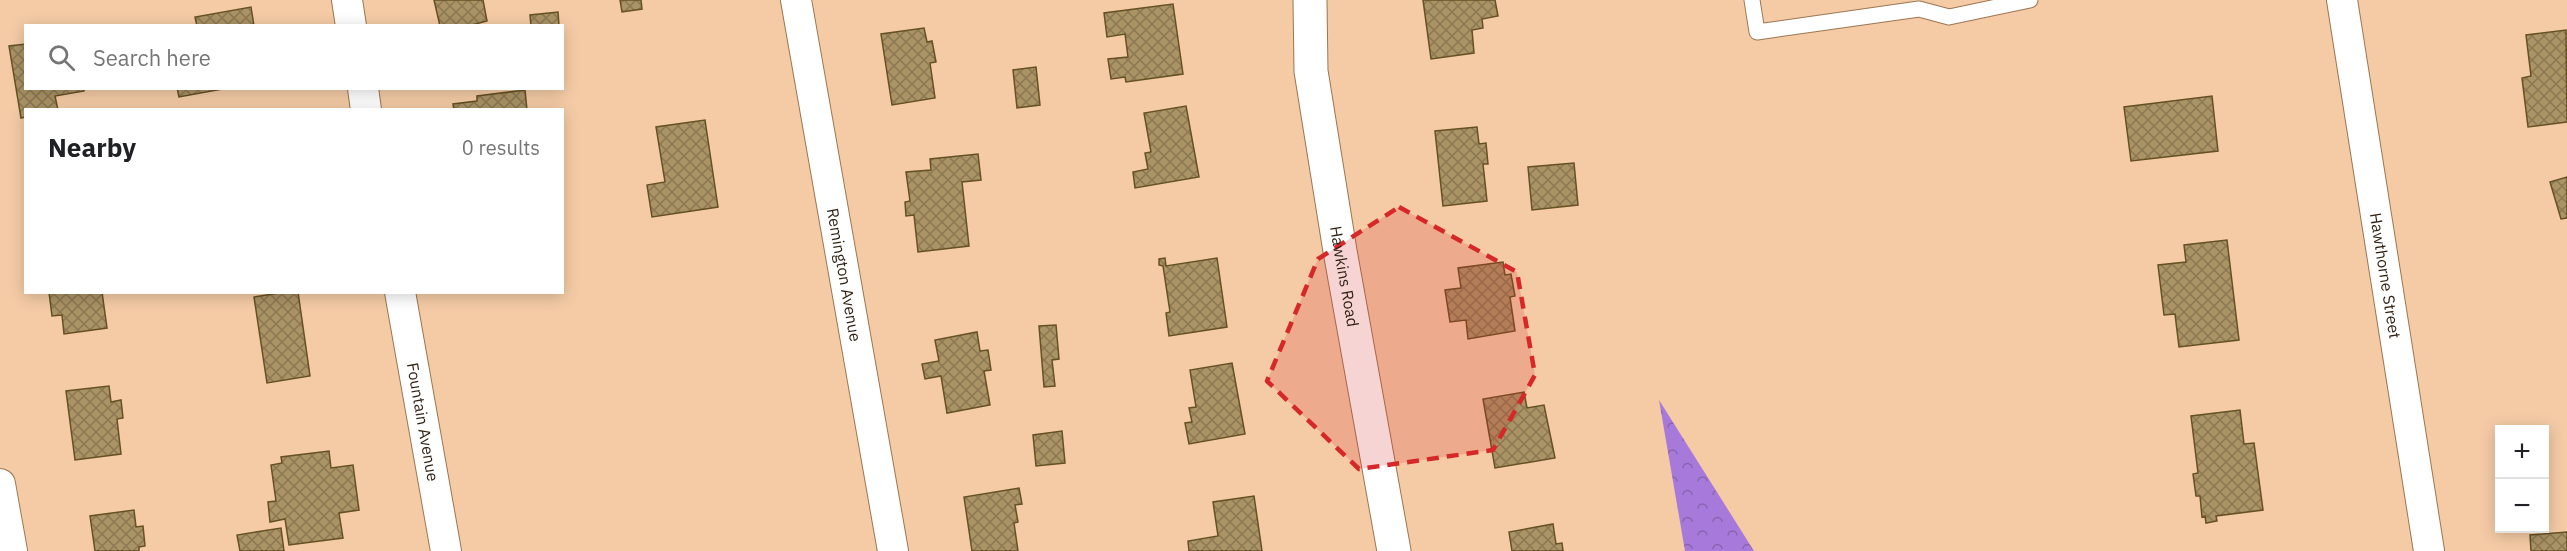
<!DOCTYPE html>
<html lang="en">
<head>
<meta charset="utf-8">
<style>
  :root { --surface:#fff; --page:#f2f2f2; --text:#202124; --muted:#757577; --line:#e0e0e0 }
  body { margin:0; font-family:"IBM Plex Sans",sans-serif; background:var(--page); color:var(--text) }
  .controls { position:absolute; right:18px; bottom:18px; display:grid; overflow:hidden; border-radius:0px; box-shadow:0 3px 15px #0003 }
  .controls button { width:54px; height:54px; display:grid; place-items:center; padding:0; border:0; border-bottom:2px solid var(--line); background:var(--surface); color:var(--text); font:30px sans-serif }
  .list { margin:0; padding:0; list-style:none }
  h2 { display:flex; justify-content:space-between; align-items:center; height:78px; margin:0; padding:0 24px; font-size:26px }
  h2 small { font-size:20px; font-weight:400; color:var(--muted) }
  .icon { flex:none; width:33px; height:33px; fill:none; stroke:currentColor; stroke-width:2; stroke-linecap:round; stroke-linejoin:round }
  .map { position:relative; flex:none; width:2567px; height:551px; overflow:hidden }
  .search { position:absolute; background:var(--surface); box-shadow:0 3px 15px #0003; left:24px; top:24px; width:540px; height:66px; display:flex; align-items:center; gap:15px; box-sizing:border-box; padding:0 21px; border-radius:0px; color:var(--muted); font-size:22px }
  .panel { position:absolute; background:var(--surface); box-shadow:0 3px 15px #0003; left:24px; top:108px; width:540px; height:186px; border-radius:0px }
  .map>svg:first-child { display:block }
</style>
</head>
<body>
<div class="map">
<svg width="2567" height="551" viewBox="0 0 2567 551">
  <defs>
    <pattern id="forest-crowns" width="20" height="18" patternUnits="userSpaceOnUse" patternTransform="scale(1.5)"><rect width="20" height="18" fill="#a779da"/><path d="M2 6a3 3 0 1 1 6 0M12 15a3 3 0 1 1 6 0" fill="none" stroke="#8863af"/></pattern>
    <pattern id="building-cross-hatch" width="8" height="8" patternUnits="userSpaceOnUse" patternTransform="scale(1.5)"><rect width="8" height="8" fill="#aa9365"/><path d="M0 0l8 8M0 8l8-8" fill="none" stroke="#8b7752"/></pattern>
  </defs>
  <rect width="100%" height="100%" fill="#f4cba5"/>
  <path fill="url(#forest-crowns)" d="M1659,400L1754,551H1685Z"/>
  <path fill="url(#building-cross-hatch)" stroke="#665123" stroke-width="1.5" d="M434,0H483L487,21L468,26H440Z
    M620,0H641L642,9L622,12Z
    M1423,0H1495L1498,16L1482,19L1483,28L1472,30L1474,53L1431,59Z
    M1173,4L1183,74L1126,82L1125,77L1111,79L1108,59L1128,57L1125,34L1107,37L1104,13Z
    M251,7L254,26H197L195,17Z
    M558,12L559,26H531L530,15Z
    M924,28L927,42L932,41L936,62L930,63L935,98L892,105L881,34Z
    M2566,30L2567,122L2528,127L2522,78L2531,76L2526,35Z
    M26,44V88H83L84,91L55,96L58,110H26V117L21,118L9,46Z
    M1036,67L1040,105L1017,108L1013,70Z
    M177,88H228L179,97Z
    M525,90L527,110H454L453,104L477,101V96Z
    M2212,96L2218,151L2131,161L2124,107Z
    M1186,106L1199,177L1135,188L1133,172L1148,169L1145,153L1151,152L1144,113Z
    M705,120L718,207L652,217L647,185L665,182L656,127Z
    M1477,127L1479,144L1486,143L1488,164H1483L1487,201L1443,206L1435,131Z
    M978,154L981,180L962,182L969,246L918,252L914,215L906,216L905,202L910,201L906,172L931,170L930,159Z
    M1574,163L1578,205L1532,210L1528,167Z
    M2567,177V218L2561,219L2550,182Z
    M2227,240L2239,340L2179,347L2175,314L2164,315L2158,265L2186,262L2184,245Z
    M1165,258L1166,266L1217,258L1227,327L1169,336L1166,313L1170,312L1163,266L1159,265V259Z
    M1503,262L1505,275L1511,274L1515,296L1510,297L1515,331L1468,339L1466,320L1450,322L1445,290L1461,288L1458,268Z
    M49,292H102L107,328L64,334L62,315L52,316Z
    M285,292H298L310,376L267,383L254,297Z
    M1056,325L1059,359L1052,360L1055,386L1044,387L1039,326Z
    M977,332L980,351L988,350L991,370L984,371L990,405L947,413L941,376L925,379L922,364L939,361L935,340Z
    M1232,363L1245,434L1189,444L1185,423L1192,422L1189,408L1196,407L1190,370Z
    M109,386L111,402L121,400L123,418L117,419L121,454L75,460L66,391Z
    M1524,392L1527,408L1544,405L1555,458L1495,468L1483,399Z
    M2240,410L2244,444L2254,443L2263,510L2216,516L2217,521L2206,523L2205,516L2202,517L2200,496H2196L2193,474L2198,473L2191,416Z
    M1062,431L1065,463L1036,466L1033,435Z
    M329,451L331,468L353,465L359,510L339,513L343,538L289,545L285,519L270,522L268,502L276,501L271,465L282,463L281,457Z
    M1019,488L1022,504L1015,505L1018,522L1014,523L1018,551H972L964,497Z
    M1254,496L1262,551H1189L1188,541L1218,536L1213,502Z
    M134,510L136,527L143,526L145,546L139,547V551H95L90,516Z
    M1553,524L1556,544L1562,543L1563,551H1512L1509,532Z
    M281,528L284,551H240L237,535Z
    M2567,532V551H2531L2530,535Z"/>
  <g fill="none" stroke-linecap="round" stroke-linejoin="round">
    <defs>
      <path id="service" d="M1752,0L1757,32L1919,9L1949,17L2030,0"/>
      <g id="minor">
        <path d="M347,0L351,26"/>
        <path id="s1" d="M796,0L893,551"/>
        <path id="s2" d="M2342,0L2429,551"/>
        <path d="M363,88L366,110"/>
        <path id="s3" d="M400,292L446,551"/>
        <path d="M0,484L12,551"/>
      </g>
      <g id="tertiary">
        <path id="s4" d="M1310,0L1311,71L1340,251L1394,551"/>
      </g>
    </defs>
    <use href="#service" stroke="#9c7652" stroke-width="17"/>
    <use href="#minor" stroke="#9c7652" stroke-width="32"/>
    <use href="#tertiary" stroke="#9c7652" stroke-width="35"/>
    <use href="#service" stroke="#fff" stroke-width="15"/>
    <use href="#minor" stroke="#fff" stroke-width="30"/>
    <use href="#tertiary" stroke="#fff" stroke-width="33"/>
  </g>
  <path fill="#d62828" fill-opacity="0.2" stroke="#d62828" stroke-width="4.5" stroke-dasharray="12 8" stroke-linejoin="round" d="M1399,207L1517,272L1535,375L1493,450L1359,469L1267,381L1318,259Z"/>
  <g text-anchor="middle" stroke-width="5" stroke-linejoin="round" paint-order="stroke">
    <g font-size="16" fill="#2e1f10" stroke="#fff2e7">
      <text dy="6" stroke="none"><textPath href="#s1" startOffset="279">Remington Avenue</textPath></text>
      <text dy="6" stroke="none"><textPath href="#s4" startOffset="279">Hawkins Road</textPath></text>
      <text dy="6" stroke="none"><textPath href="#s2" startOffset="279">Hawthorne Street</textPath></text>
      <text dy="6" stroke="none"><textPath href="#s3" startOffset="132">Fountain Avenue</textPath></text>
    </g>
  </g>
</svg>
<div class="controls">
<button>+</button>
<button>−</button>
</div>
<div class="search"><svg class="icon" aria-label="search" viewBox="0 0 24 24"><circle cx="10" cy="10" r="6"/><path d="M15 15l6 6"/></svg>Search here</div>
<section class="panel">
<h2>Nearby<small>0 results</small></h2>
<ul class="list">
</ul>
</section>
</div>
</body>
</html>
